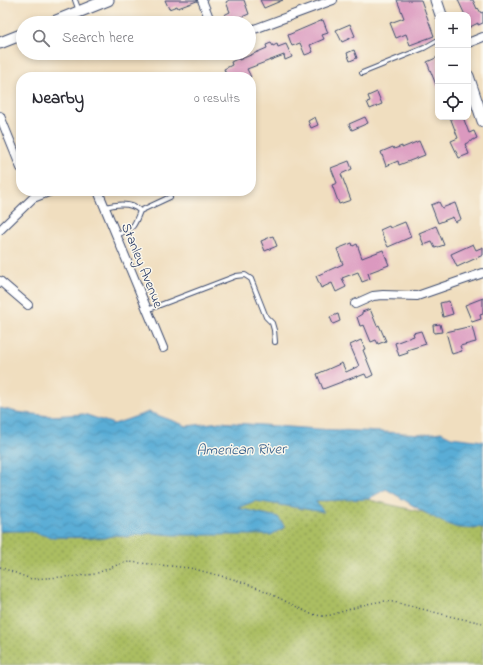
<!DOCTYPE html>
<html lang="en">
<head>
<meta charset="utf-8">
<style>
  :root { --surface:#fff; --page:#f2f2f3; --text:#2b2b33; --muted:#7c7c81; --line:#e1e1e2 }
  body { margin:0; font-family:"Indie Flower",sans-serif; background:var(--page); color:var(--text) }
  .controls { position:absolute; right:12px; top:12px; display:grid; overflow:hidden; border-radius:8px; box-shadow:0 2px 6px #0003 }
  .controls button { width:36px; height:36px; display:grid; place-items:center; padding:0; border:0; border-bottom:1px solid var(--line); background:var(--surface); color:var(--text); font:20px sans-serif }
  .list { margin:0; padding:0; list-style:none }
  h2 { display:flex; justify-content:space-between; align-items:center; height:52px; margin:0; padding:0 16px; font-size:17px }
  h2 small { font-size:13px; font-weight:400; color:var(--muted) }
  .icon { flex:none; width:22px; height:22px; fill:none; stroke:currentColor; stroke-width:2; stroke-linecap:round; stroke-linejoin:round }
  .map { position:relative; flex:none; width:483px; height:665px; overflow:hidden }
  .search { position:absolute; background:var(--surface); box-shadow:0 2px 6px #0003; left:16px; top:16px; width:240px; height:44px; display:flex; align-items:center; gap:10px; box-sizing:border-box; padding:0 14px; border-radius:22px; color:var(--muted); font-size:15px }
  .panel { position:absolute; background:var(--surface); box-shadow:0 2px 6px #0003; left:16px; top:72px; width:240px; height:124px; border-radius:16px }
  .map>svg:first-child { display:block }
</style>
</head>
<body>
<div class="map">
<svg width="483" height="665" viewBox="0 0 483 665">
  <defs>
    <pattern id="grass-dots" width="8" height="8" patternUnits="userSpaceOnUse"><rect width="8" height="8" fill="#abbe62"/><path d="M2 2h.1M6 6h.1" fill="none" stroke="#8a9b54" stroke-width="1.8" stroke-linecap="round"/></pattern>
    <pattern id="water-waves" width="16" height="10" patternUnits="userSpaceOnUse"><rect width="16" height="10" fill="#5aadd6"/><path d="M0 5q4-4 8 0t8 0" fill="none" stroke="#4a8db1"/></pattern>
  </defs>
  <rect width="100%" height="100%" fill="#fbf7ec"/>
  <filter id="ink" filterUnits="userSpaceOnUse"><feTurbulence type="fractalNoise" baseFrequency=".025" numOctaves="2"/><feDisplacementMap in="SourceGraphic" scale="8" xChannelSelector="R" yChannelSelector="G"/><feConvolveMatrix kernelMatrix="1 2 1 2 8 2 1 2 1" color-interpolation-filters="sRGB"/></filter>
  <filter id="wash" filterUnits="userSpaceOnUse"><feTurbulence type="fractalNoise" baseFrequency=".012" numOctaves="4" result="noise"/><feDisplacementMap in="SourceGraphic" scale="16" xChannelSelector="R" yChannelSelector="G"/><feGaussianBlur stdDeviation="0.9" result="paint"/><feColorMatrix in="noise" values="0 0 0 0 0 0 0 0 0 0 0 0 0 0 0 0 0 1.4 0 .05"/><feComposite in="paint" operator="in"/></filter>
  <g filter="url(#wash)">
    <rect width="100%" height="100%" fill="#f0debf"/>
    <path fill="url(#grass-dots)" stroke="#637660" d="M344,494L483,526V665H0V532L60,526L203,496Z"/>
    <path fill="url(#water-waves)" stroke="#3a6e9a" d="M0,408L17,412L50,416L84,414L114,424L149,412L187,426L220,422L318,429L425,434L441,432L451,437L483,441V528C474,526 464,530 455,527C432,519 407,501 386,489L368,499L315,501L324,512L255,501L238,508L278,517L285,527L271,535H174L151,533L126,537L116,535L105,538L50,537L29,531H0Z"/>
    <g id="blocks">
      <path fill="#db99bf" d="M165,0H197V1L178,8L177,6L169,9Z
        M229,0H244L249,14L227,23L224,15L230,12L226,2Z
        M260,0H283L264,8Z
        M397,0H421L434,36L410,45L406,34L396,38L390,23L404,18Z
        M458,0H473L477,9L478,8L481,13L483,12V23L478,25V23L468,28V15H465Z
        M323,20L328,33L322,35L324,39L310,45L313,52L305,55L300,43L292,46L288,35Z
        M350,24L355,36L342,42L336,30Z
        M271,43L273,46L277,44L278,47L286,44L292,57L285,60L284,55L247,69L251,77H227L224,69L232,65L231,62L239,58V60L267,48L266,45Z
        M354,50L357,58L350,61L347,53Z
        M438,57V90L427,62Z
        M377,92L382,104L370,109L367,102L370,101L368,96Z
        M315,117L318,125L311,128L308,121Z
        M365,117L368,123L352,130L349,124Z
        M450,117H463L469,133L474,131L477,138L465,144L469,154L459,158L451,141L458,138Z
        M419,141L425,155L399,165L398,161L386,166L381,152L393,147L394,149L402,146V148Z
        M349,161L352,169L341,174L351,200L339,204L332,185L337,183L331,168Z
        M439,202L442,208L455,203L461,219L455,222L453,217L438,223L431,205Z
        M405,222L411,237L388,247L380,230L389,226L390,228Z
        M436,226L444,245L435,248L432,242L424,245L419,233Z
        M273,236L277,246L265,251L261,241Z
        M352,243L353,246L357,244L362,258L383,250L389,265L368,273L370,279L362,282L358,272L342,278L346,287L336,292L332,283L321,288L316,276L343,264L337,249Z
        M473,244L476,250L483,247V255L457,267L451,254Z
        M483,298V314L480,315L481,319L472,322L465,305Z
        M449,301L453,314L443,317L440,303Z
        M370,309L377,326L379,325L386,341L378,344L376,340L371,342L364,325L360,326L357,317L362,314V312Z
        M338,314L340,321L333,324L330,317Z
        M440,324L442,332L434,333L433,325Z
        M472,326L476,342L460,346L462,351L452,354L446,332Z
        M421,331L426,344L407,350L408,353L399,356L395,343L414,336L413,333Z
        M361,340L365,349L363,350L373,375L367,378L365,374L357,377V376L323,389L317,374L342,363L346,372L359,366L350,345Z"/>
    </g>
  </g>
  <g filter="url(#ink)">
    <use href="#blocks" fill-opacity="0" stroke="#3b496d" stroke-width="1"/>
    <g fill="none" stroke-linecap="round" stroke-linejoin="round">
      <defs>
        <path id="lane" d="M75,0L79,11
          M362,73L424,48L438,40
          M105,207C116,204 131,202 140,211C133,229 134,227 117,235
          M140,211L170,197
          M147,310L236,276L245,275L251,279L266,317L272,323L274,330L275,342"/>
        <path id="street" d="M202,0L211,23
          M249,31L333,0
          M468,43L483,37
          M0,116L21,168
          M98,191L163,348
          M0,230L33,198L51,191
          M0,281L28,305
          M355,304L373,296L383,295L417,296L483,273"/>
        <path id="secondary" d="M436,0L441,15
          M51,23L108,0
          M0,43L23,34
          M468,76L483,121"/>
      </defs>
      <use href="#lane" stroke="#3b496d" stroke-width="6"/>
      <use href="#street" stroke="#3b496d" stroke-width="10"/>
      <use href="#secondary" stroke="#3b496d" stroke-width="13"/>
      <path stroke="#3b496d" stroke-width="1.5" stroke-dasharray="1 3" stroke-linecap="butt" d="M0,567L31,579L78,576L95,574L122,563L130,562L190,568L233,579L261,589L311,614L322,616L331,615L367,604L383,601L394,602L453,617L483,623"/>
      <use href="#lane" stroke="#fff" stroke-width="4"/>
      <use href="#street" stroke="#fff" stroke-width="8"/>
      <use href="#secondary" stroke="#fff" stroke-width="11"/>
    </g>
  </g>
  <g text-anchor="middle" stroke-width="3" stroke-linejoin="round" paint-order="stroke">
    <g font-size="14" fill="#1b2f5e" stroke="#fbf7ec">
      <text transform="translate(143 265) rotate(68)" y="5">Stanley Avenue</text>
    </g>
    <g font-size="15" font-style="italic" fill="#315b88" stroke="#fbf7ec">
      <text transform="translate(241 449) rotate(-1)" y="5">American River</text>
    </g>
  </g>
</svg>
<div class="controls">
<button>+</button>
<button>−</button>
<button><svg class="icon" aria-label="locate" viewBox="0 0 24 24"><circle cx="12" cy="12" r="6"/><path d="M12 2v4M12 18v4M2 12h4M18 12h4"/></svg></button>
</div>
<div class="search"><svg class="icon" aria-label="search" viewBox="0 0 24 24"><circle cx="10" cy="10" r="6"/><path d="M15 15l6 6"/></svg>Search here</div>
<section class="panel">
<h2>Nearby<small>0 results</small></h2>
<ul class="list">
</ul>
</section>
</div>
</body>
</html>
